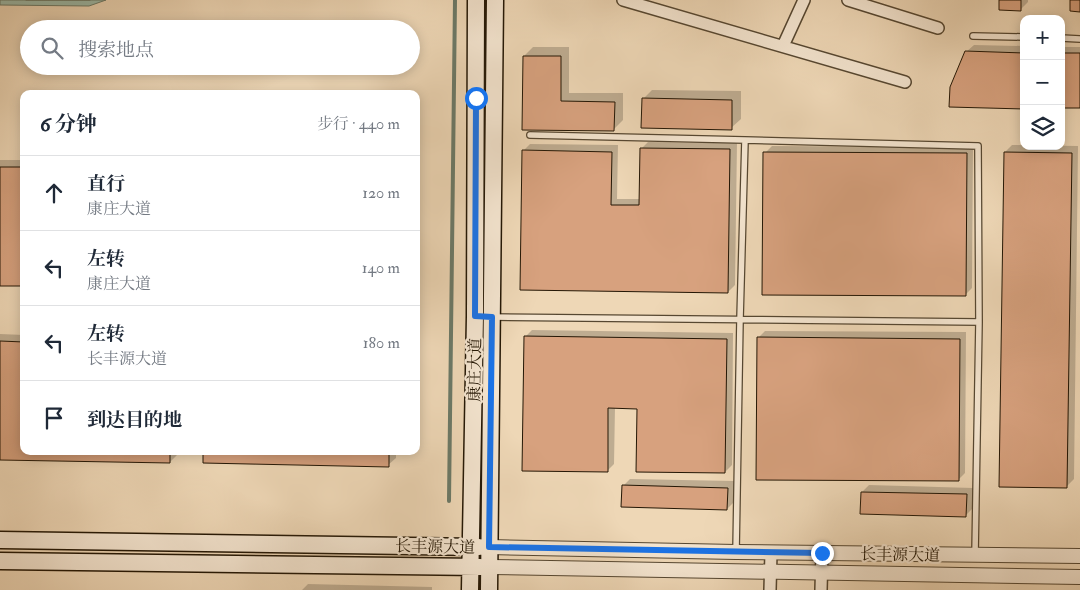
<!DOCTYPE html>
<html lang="zh">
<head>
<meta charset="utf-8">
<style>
  :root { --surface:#fff; --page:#f6f6f7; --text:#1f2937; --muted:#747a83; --line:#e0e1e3 }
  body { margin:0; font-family:"IM FELL Double Pica","Noto Serif SC",serif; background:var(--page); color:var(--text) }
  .controls { position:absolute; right:15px; top:15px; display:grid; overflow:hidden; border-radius:10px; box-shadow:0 2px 12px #0003 }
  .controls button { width:45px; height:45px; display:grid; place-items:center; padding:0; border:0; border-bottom:1px solid var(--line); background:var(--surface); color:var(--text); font:25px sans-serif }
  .stop { position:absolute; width:15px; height:15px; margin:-11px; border:4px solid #1a73e8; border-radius:50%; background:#fff }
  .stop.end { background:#1a73e8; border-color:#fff; box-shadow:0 1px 5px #0008 }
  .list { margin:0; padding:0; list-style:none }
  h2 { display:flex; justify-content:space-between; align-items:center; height:65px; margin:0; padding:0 20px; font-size:21px }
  h2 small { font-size:16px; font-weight:400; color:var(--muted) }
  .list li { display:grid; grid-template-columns:32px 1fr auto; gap:15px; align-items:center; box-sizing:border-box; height:75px; padding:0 20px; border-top:1px solid var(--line) }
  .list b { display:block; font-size:19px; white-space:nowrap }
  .list p { margin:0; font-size:16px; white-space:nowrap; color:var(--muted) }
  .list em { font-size:16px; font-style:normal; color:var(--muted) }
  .icon { flex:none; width:28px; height:28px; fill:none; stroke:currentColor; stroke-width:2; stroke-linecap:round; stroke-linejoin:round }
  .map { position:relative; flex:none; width:1080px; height:590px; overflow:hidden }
  .search { position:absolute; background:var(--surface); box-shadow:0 2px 12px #0003; left:20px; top:20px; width:400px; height:55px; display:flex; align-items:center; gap:12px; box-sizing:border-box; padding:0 18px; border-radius:28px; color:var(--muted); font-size:19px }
  .panel { position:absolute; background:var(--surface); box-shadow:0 2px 12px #0003; left:20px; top:90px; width:400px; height:365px; border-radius:10px }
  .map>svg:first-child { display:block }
</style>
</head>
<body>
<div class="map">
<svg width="1080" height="590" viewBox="0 0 1080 590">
  <rect width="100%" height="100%" fill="#eed7b6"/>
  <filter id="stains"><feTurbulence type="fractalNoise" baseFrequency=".004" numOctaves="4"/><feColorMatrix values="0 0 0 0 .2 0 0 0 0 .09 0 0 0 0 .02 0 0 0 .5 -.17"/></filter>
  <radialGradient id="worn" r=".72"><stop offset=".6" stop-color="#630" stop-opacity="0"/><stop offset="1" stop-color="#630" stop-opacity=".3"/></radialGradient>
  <path fill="#9bbaa9" stroke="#6b7967" d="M0,0H106L89,6L0,5Z"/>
  <path fill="#0003" d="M1001,0H1028V2L1021,9Z
    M974,45L1024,46V107L966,52Z
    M533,47H569V93H623V120L614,129H524V56Z
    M1064,47H1080V106L1061,107V50Z
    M652,90L741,91V119L731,128L643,99Z
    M648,142L737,143L735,285L728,292L523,151L530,144L618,145L617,199H641V149Z
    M1012,145L1078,146L1074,479L1067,486L1005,152Z
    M772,146L973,147L972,288L965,295L765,153Z
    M0,160H24V285H0Z
    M532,330L733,333L732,465L725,472L638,407H615L614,464L607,471L525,337Z
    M765,331L966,332L965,473L958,480L758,338Z
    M0,334L24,335V451H177V455L170,462L0,459Z
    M205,451H396V458L388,465Z
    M630,479L734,481V502L727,509L623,486Z
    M869,485L973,488V508L966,515L862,492Z
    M308,584L432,587V590H302Z"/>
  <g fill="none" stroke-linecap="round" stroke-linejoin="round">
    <path stroke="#606857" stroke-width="1" d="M26,0H90"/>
    <path stroke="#6b7967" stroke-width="4" d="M449,501L455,0"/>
  </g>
  <path fill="#d7a17e" stroke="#241705" d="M999,0H1021V11L999,10Z
    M1070,0H1080V12L1070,11Z
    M965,51L1024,53V109L949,107L950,87Z
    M1061,53H1080V108H1061Z
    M523,56H561V101L615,102L614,131L522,130Z
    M642,98L732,100V130L641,128Z
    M640,148L730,149L728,293L520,290L522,150L612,152L611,205H639Z
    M763,152L967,153L966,296L762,295Z
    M1004,152L1072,153L1067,488L999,487Z
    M0,167H24V286H0Z
    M524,336L727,339L725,473L636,472L637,409L608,408V472L522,471Z
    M757,337L960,339L959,481L756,480Z
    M0,341L24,342V451H170V463L0,460Z
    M203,451H389V467L203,463Z
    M622,485L728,488L727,510L621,507Z
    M861,492L967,494L966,517L860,514Z"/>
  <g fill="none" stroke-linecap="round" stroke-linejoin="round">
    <defs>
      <path id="service" d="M973,36L1024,37
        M1061,38L1080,39
        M530,135L745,140
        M492,317L979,322L975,554
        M736,552L740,319L745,140L978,146L979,322"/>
      <path id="minor" d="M623,0L905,82
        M848,0L938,28
        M783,46L804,0
        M770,590L771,553
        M821,590L822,553"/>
      <path id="tertiary" d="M489,547L736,552L1080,556
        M489,567L1080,577"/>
      <path id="secondary" d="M0,540L479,547
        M0,561L480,567
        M470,590L475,316L476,0
        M489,590L495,0"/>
    </defs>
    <use href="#service" stroke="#564731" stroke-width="8"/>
    <use href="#minor" stroke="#564731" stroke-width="14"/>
    <use href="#tertiary" stroke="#564731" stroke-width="16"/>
    <use href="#secondary" stroke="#241705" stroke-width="19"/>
    <use href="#service" stroke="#f4e5d0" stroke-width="5.5"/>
    <use href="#minor" stroke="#f4e5d0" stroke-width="11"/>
    <use href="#tertiary" stroke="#f4e5d0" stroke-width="14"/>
    <use href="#secondary" stroke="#f4e5d0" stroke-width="16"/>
  </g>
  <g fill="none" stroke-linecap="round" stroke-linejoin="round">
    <path stroke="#1a73e8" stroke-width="6" d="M476,98L475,316L492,317L489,547L822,553"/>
  </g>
  <g text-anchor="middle" stroke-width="4.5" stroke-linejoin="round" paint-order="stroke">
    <g font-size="16" fill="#241705" stroke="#f4e5d0">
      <text transform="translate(474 370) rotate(-89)" y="6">康庄大道</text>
      <text transform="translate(435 546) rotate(1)" y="6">长丰源大道</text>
      <text transform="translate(900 554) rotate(1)" y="6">长丰源大道</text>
    </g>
  </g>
  <rect width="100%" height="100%" filter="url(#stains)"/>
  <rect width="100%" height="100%" fill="url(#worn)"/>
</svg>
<div class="controls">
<button>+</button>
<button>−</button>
<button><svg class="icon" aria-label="layers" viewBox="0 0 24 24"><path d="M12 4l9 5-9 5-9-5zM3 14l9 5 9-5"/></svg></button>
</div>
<div class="stop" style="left:476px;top:98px"></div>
<div class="stop end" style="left:822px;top:553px"></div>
<div class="search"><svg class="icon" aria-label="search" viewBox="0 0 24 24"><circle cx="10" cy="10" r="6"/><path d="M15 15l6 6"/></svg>搜索地点</div>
<section class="panel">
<h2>6 分钟<small>步行 · 440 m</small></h2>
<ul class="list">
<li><svg class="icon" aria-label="ahead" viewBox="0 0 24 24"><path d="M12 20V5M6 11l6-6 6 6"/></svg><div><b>直行</b><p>康庄大道</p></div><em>120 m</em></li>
<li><svg class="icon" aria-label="left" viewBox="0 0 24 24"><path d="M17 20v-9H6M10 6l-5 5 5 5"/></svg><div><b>左转</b><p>康庄大道</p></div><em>140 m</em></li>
<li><svg class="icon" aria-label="left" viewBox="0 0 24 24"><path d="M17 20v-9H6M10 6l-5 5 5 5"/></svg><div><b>左转</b><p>长丰源大道</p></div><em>180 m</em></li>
<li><svg class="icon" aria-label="arrive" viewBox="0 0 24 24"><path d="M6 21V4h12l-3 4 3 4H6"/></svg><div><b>到达目的地</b></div></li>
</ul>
</section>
</div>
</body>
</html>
